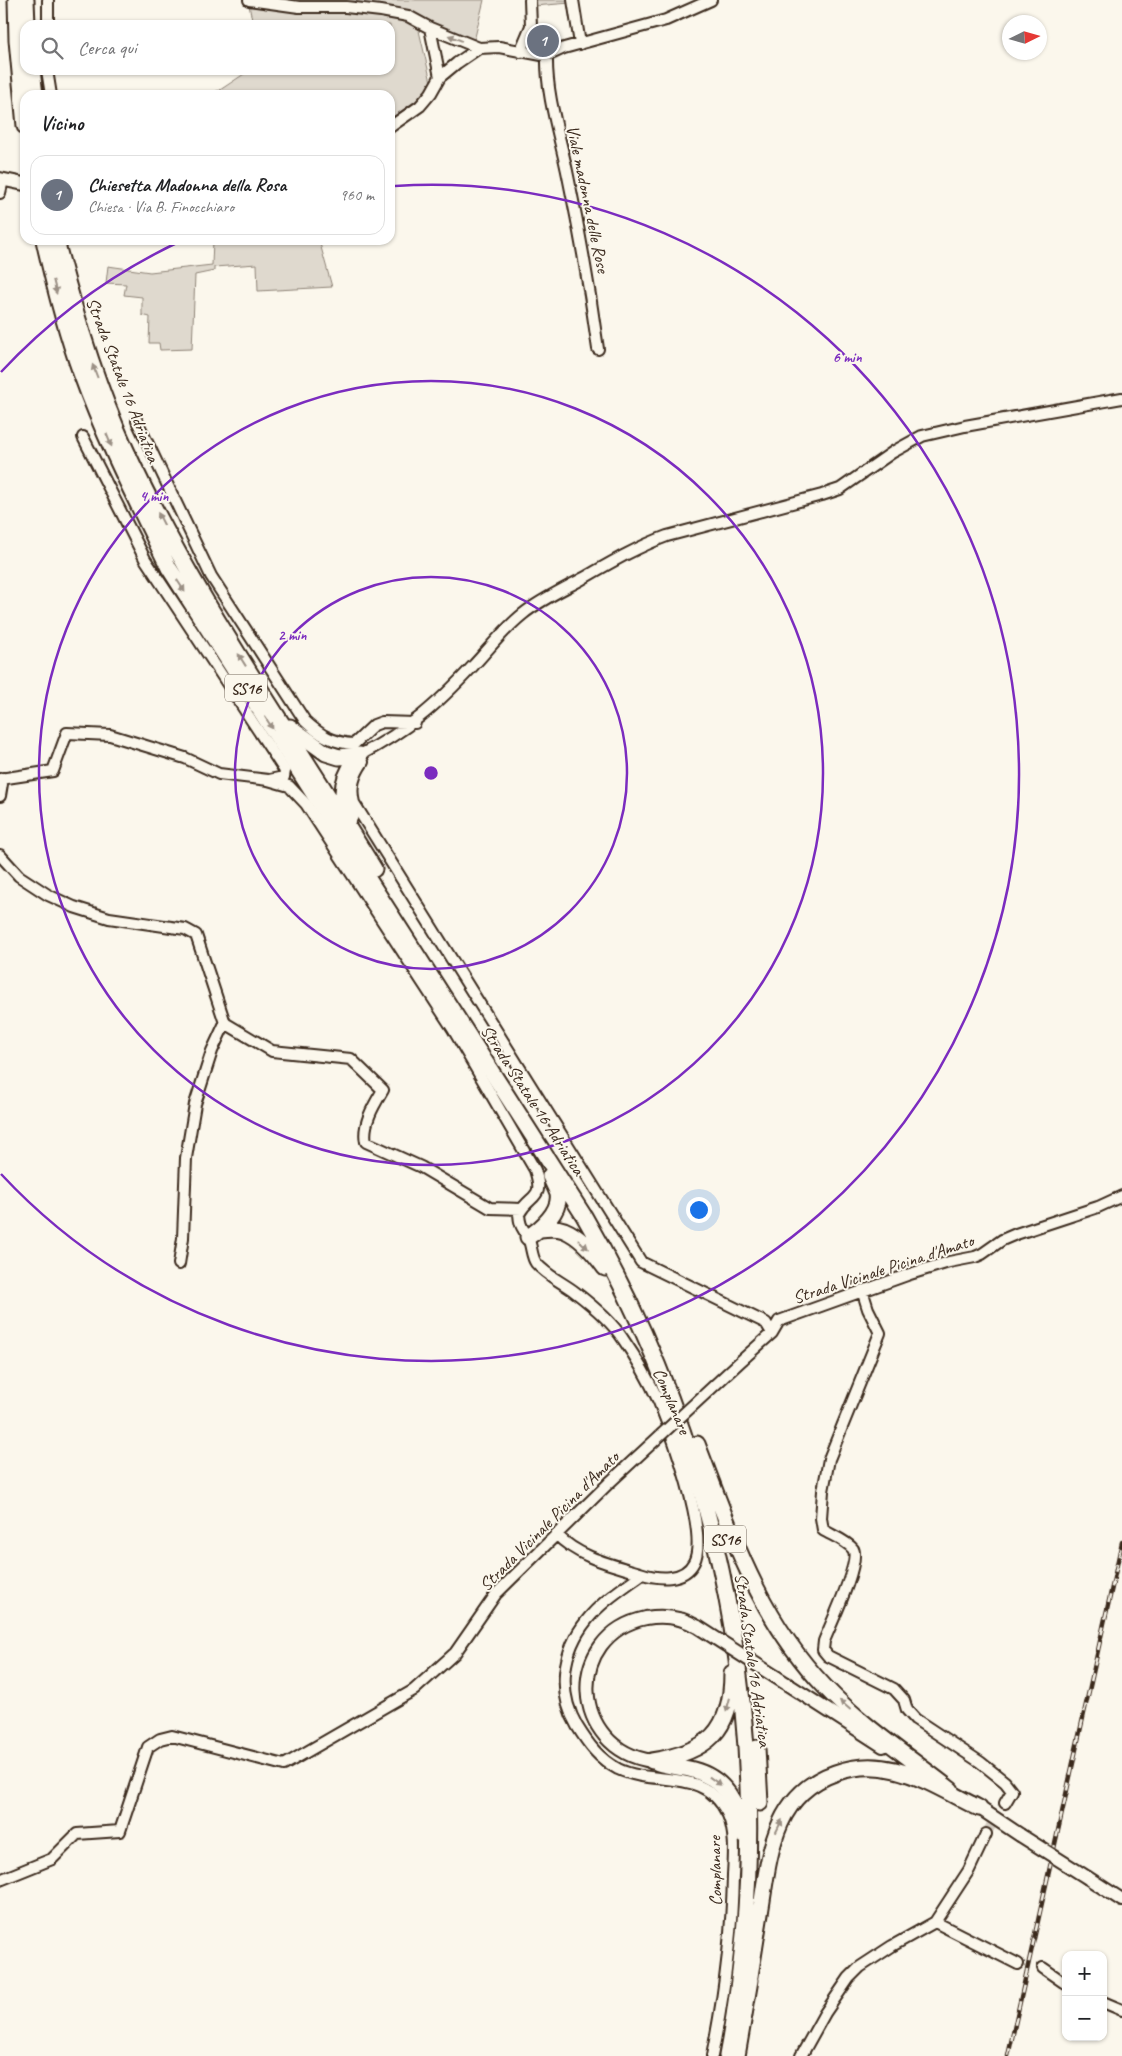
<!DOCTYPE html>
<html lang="it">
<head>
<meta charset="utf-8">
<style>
  :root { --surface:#fff; --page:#f6f6f6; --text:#202124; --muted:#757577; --line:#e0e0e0; --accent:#2563eb }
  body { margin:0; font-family:Caveat,sans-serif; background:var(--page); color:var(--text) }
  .controls { position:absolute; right:15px; bottom:15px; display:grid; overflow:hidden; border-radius:10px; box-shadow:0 1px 4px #0004 }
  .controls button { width:45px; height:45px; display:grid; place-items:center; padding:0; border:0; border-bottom:1px solid var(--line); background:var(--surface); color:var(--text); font:25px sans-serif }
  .compass { position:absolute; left:1002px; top:15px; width:45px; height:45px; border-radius:50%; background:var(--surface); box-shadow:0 1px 4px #0004; rotate:85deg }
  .you { position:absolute; left:698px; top:1209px; width:18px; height:18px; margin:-12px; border:4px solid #fff; border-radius:50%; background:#1a73e8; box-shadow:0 0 0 8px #1a73e833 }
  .badge { display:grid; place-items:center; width:32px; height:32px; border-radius:50%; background:var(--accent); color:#fff; font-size:16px; font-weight:700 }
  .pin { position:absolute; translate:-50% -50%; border:2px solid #fff; box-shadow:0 1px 5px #0006 }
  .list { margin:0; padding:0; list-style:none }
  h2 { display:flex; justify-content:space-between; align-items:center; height:65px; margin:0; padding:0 20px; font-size:21px }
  h2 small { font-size:16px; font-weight:400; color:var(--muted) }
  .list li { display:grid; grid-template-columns:32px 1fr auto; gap:15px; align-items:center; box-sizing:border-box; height:80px; margin:0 10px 10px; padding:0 10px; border:1px solid var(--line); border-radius:15px }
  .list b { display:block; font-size:19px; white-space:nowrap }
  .list p { margin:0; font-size:16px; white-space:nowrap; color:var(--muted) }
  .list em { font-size:16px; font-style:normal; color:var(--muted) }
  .icon { flex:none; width:28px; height:28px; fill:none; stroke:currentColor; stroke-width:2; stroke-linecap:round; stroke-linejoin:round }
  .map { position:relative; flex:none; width:1122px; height:2056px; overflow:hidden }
  .search { position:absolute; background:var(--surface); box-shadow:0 1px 4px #0004; left:20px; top:20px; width:375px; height:55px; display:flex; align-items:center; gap:12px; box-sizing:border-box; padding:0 18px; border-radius:15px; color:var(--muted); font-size:19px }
  .panel { position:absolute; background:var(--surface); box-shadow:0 1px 4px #0004; left:20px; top:90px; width:375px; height:155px; border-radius:15px }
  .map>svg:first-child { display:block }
</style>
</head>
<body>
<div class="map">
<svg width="1122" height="2056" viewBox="0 0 1122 2056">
  <rect width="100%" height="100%" fill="#fbf7ec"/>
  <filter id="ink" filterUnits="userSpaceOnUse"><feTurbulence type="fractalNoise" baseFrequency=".02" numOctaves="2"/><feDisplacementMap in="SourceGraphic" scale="10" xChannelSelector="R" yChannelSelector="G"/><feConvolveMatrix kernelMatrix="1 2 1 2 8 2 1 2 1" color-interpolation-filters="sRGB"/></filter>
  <g filter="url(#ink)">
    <path fill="#dfd9ce" stroke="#8d8276" d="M248,0H484L474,41L416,18L431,82L425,94L390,119V95H205L220,90L250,70H390V25H253Z
      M534,0H570V3L534,6Z
      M213,240H319L332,287L258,291L257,264L214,267V271L195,275L192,349L160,350L159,343H149L150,317L142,315V297L124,295L126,284L106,283L108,266L150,272L212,265Z"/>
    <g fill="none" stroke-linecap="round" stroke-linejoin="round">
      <path stroke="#d5cec3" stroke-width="10" stroke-dasharray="10 5" stroke-linecap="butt" d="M986,1834L1005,1803"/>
      <defs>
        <path id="minor" d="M249,0L299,7H346L381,11L408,16L430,28L479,48L499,47L547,56L564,48L666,20L711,0
          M573,0L580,44
          M48,25V0
          M430,28L440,77
          M520,52L531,26L530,0
          M547,56C546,96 560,136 568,176C580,233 590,291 598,349
          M47,70L51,95
          M390,127L420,106L431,93L440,77L457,63L479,48
          M0,193L3,180
          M137,421L211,576L305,721C320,735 333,743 354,744L374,725L382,722L415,723
          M83,437L145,559L285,771L284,777L269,780
          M360,755C408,730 436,706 473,666C489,649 504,629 523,614C540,600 562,590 582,579C610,563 637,547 667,536L822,495L840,489L893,452L922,436L965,426L1122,398
          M363,762C354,775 350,787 354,803L641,1262L766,1323L772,1333
          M0,779L53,771L67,733L110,735L185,758L219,774L268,780L289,786L306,804L453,1029L535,1170C545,1201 530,1193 519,1214C520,1228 523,1227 528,1238C532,1246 531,1256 536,1263C547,1276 562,1282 575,1292C592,1305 612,1322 623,1339C637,1359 649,1380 659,1402C671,1432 709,1533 694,1562C684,1582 657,1579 640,1573C609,1564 578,1557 556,1534
          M0,796L3,778
          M0,855L19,876L48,895L74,907L109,918L185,929L196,935L225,1023L272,1051L351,1059L383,1090C374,1105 362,1124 366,1142L421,1167L490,1208L522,1209
          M179,1264L183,1238L186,1158L195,1104L212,1051L225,1023
          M862,1290L868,1309L880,1333L829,1459L823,1491L821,1518L823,1530C831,1535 847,1541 853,1549C861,1561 830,1626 824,1641L823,1650L828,1656L894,1689L904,1700L907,1710L915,1719L980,1762L1005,1782L1012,1791L1005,1803
          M743,1359L772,1333L779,1321L910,1274L949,1262L975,1257L982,1254L1002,1240L1016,1234L1098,1207L1122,1196
          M642,1574C623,1588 601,1602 587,1620C562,1651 557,1692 577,1726C588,1744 599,1759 618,1769C656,1787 705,1766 728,1815C736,1834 734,1856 733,1875C732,1936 724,1996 712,2056
          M0,1880L52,1859L77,1834L120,1831L148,1747L160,1739L172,1736L284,1765L414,1690L455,1653L496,1594L610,1482
          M935,1922L1018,1964
          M1043,1968L1066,1984
          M1103,2002L1122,2010
          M801,2056L825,2013L849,1978L860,1967L892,1946L935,1922L969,1870L986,1834"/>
        <path id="major" d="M0,179L24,184
          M776,1677L883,1746
          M652,1761C570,1749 564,1635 646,1618C664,1615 683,1618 698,1627
          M972,1803L1020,1835
          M1088,1878L1122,1900"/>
        <path id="highway" d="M16,0L17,40L25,126
          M26,0L27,25
          M32,70L35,95
          M44,240C54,285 65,329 81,373C105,440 138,504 169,568L584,1216C731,1470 782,1767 727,2056
          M56,240C74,311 95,382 125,448C193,597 289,730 374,869
          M290,727L326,753L339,757L360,755
          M350,817C337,794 343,774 360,755
          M540,1229C548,1228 556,1227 564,1230C581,1237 595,1254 605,1268
          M528,1237C541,1229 561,1211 558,1194C556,1188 552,1181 550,1176
          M697,1444C731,1532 758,1617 825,1687C862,1726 909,1757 951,1790
          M757,1748L760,1803
          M652,1761C707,1752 732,1732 732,1673
          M658,1763C670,1767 682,1767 693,1770C724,1778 740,1804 742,1834
          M750,1976C754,1951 758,1926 762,1901C770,1848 777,1793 835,1773C854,1766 876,1765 895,1770C924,1777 952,1795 979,1808
          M737,2056L750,1980"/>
      </defs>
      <use href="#minor" stroke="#3b2a1e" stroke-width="14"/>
      <use href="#major" stroke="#3b2a1e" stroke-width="16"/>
      <use href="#highway" stroke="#3b2a1e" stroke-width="19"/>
      <use href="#minor" stroke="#fbf7ec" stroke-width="10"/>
      <use href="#major" stroke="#fbf7ec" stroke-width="12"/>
      <use href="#highway" stroke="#fbf7ec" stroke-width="15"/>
      <defs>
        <path id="rail" d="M1008,2056L1122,1542"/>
      </defs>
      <use href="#rail" stroke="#3b2a1e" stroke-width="4.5"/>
      <use href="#rail" stroke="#fbf7ec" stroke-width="2.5" stroke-dasharray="8" stroke-linecap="butt"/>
      <defs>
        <path id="minor-bridge" d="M610,1482L743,1359"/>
        <path id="major-bridge" d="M698,1627L776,1677
          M1020,1835L1088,1878"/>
      </defs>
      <use href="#minor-bridge" stroke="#3b2a1e" stroke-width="14" stroke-linecap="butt"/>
      <use href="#major-bridge" stroke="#3b2a1e" stroke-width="16" stroke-linecap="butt"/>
      <use href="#minor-bridge" stroke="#fbf7ec" stroke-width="10"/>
      <use href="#major-bridge" stroke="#fbf7ec" stroke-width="12"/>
    </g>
    <defs><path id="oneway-solid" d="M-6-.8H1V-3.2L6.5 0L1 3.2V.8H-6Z" transform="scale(1.25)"/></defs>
    <g fill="#9b9085">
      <use href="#oneway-solid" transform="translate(455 38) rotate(-158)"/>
      <use href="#oneway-solid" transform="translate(55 287) rotate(76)"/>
      <use href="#oneway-solid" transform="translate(95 371) rotate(-111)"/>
      <use href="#oneway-solid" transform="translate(109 440) rotate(68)"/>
      <use href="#oneway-solid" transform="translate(161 519) rotate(-117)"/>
      <use href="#oneway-solid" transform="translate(181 586) rotate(57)"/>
      <use href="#oneway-solid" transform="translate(242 660) rotate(-122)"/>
      <use href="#oneway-solid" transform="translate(269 723) rotate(57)"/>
      <use href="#oneway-solid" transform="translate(583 1244) rotate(42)"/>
      <use href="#oneway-solid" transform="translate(728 1705) rotate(105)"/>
      <use href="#oneway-solid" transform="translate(845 1705) rotate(-139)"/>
      <use href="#oneway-solid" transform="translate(715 1781) rotate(36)"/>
      <use href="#oneway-solid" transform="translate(779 1826) rotate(-64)"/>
    </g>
  </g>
  <g fill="none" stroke="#7b2cbf" stroke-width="2.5">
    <circle cx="431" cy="773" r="196"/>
    <circle cx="431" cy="773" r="392"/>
    <path d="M1 372A588 588 0 0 1 183 240M395 186A588 588 0 1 1 1 1174"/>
  </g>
  <g text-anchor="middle" stroke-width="4" stroke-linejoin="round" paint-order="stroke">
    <g fill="#fbf7ec" stroke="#75685c" stroke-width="1">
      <rect x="225" y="674.5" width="42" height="27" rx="4"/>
      <rect x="704" y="1525.5" width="42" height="27" rx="4"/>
    </g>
    <g font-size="16" font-weight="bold" fill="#3b2a1e">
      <text x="246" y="694">SS16</text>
      <text x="725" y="1545">SS16</text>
    </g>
    <g font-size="18" fill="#3b2a1e" stroke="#fbf7ec">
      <text transform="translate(588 199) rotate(78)" y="6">Viale madonna delle Rose</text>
      <text transform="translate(123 380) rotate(69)" y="6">Strada Statale 16 Adriatica</text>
      <text transform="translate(533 1100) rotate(57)" y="6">Strada Statale 16 Adriatica</text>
      <text transform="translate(883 1269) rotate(-18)" y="6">Strada Vicinale Picina d'Amato</text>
      <text transform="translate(672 1401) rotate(67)" y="6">Complanare</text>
      <text transform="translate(549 1521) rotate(-45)" y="6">Strada Vicinale Picina d'Amato</text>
      <text transform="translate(753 1660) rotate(82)" y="6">Strada Statale 16 Adriatica</text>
      <text transform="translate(715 1871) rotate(-91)" y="6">Complanare</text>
    </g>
  </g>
  <circle cx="431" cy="773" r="8" fill="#7b2cbf" stroke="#fbf7ec" stroke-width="2.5"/>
  <g font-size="15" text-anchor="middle" font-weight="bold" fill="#7b2cbf" stroke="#fbf7ec" stroke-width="4" stroke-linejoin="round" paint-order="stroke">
    <text x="847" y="362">6 min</text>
    <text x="154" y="501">4 min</text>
    <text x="292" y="640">2 min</text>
  </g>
</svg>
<div class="controls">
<button>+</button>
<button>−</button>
</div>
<svg class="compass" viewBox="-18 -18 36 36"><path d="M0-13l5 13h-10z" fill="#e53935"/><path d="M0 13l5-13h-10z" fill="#757577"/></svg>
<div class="you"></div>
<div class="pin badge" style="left:543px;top:41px;background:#6b7280">1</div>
<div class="search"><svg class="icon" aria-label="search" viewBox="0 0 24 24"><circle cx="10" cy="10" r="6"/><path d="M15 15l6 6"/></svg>Cerca qui</div>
<section class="panel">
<h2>Vicino<small></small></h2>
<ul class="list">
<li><span class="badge" style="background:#6b7280">1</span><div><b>Chiesetta Madonna della Rosa</b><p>Chiesa · Via B. Finocchiaro</p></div><em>960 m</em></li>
</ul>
</section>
</div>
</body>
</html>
